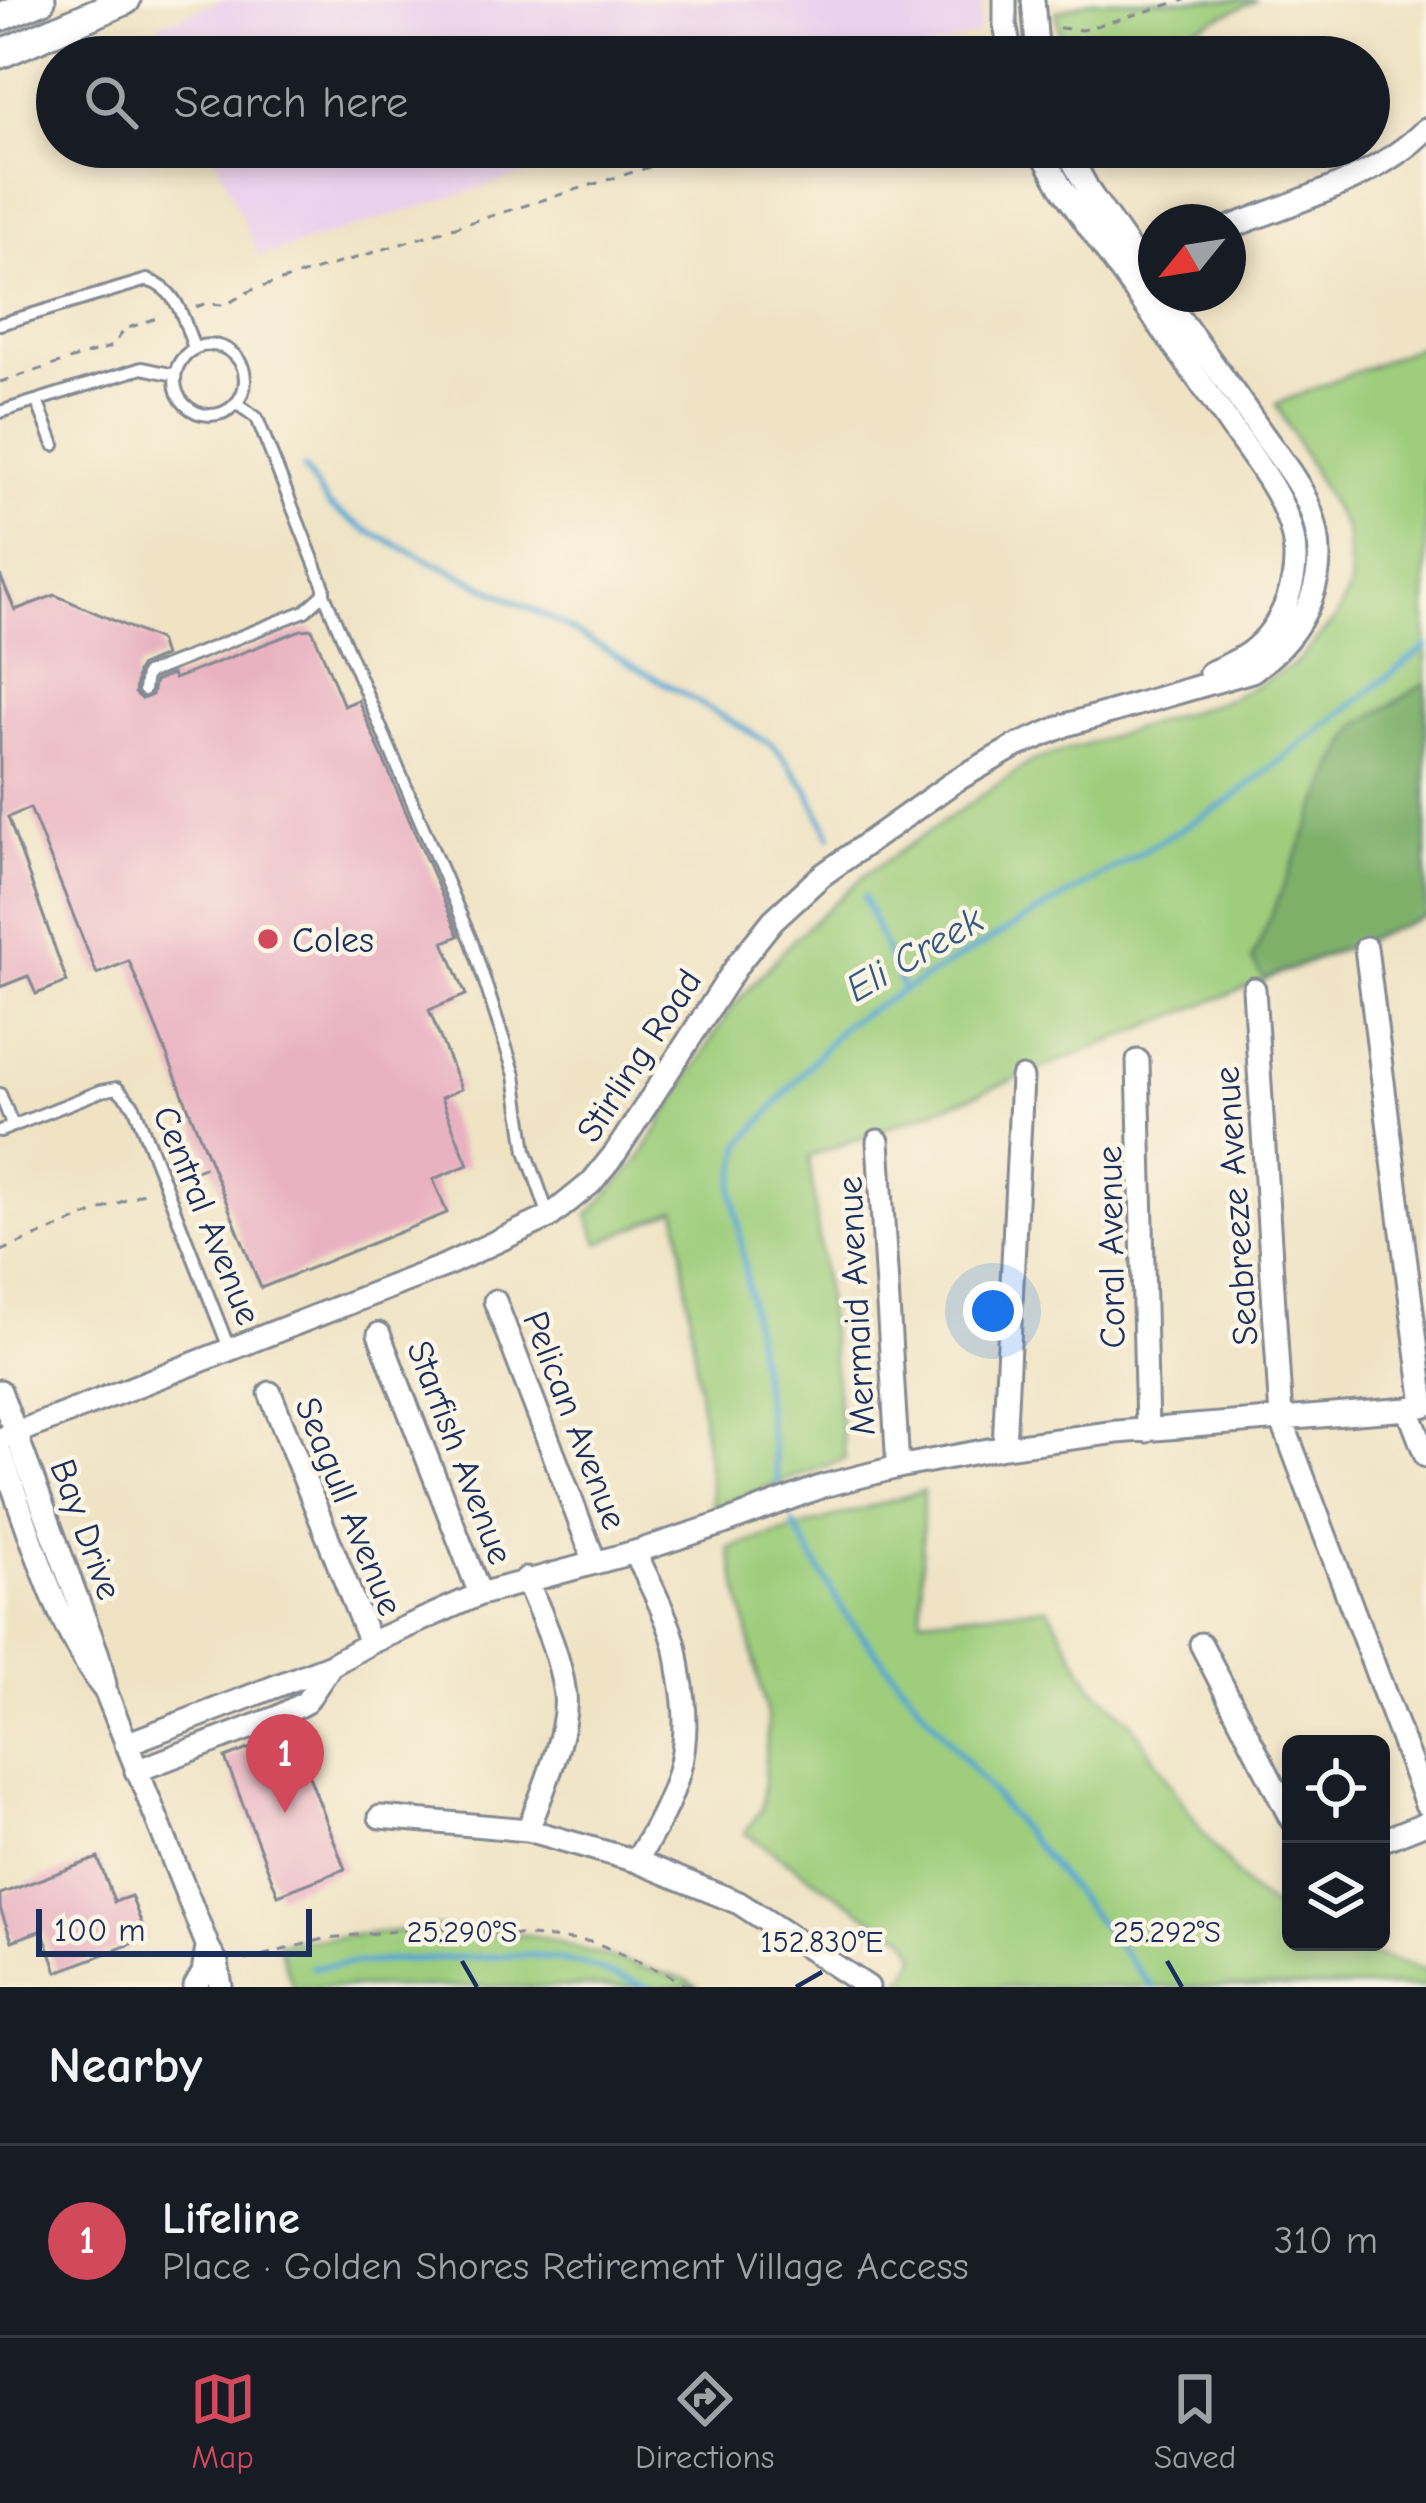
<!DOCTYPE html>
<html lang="en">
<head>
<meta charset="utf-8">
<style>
  :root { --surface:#171b24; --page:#242831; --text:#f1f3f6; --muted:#9ea1a6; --line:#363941; --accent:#d1495b }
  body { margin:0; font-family:"Comic Neue",sans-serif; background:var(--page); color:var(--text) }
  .controls { position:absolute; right:36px; bottom:36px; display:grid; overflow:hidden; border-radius:18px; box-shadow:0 6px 18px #0003 }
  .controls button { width:108px; height:108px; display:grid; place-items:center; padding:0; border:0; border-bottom:3px solid var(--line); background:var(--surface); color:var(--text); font:60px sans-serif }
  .compass { position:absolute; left:1138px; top:204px; width:108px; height:108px; border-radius:50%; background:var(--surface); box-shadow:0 6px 18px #0003; rotate:240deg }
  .scale { position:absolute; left:36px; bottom:30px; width:276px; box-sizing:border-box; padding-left:12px; border:6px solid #1b2f5e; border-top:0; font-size:33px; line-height:42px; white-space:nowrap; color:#1b2f5e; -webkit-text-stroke:9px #fcf5e5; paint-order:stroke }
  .you { position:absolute; left:993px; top:1311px; width:42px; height:42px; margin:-30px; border:9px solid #fff; border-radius:50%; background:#1a73e8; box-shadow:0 0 0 18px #1a73e833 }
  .badge { display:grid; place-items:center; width:78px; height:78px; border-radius:50%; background:var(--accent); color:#fff; font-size:39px; font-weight:700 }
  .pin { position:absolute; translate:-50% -99px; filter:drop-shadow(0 3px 6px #0008) }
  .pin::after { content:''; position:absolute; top:63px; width:42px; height:36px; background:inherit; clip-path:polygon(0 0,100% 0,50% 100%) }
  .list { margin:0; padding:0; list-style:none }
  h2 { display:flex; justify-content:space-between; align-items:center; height:156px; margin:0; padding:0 48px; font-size:51px }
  h2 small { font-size:39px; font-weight:400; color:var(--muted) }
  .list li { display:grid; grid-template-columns:78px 1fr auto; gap:36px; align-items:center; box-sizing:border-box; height:192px; padding:0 48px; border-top:3px solid var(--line) }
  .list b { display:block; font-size:45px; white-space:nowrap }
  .list p { margin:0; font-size:39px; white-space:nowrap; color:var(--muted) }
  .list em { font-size:39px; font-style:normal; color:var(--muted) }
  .icon { flex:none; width:66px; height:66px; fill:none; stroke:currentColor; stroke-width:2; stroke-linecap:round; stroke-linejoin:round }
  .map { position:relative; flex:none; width:1426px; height:1987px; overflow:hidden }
  .search { position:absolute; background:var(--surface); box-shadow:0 6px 18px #0003; left:36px; right:36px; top:36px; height:132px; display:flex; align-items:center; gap:30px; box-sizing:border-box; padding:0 42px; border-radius:66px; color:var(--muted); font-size:45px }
  .sheet { height:348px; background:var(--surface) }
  nav { display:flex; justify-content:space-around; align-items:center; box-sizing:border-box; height:168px; border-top:3px solid var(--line); background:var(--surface); font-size:33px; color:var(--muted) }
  nav a { display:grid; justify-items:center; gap:6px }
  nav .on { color:var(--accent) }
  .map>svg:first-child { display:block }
</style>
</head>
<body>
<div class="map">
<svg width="1426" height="1987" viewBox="0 0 1426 1987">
  <rect width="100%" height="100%" fill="#fcf5e5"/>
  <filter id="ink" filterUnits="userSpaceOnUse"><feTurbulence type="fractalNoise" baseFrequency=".00833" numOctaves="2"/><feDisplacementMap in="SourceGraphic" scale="24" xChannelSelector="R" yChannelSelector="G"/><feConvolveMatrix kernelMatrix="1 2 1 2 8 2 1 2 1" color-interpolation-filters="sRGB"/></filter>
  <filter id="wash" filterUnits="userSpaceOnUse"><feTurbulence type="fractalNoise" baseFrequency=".004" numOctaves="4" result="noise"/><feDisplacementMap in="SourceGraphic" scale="48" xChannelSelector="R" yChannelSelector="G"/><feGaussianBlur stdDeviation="2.7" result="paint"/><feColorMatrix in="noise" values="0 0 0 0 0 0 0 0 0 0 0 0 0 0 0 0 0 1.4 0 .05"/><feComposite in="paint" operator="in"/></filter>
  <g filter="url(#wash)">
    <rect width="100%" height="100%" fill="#efe3c4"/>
    <path fill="#ead1ed" d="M220,0H982L979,33L903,57H172L158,25Z
      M211,147H613L259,257Z"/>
    <path fill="#9ecd7b" stroke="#5c7e6c" stroke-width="3" d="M1093,0H1257C1199,27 1128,57 1064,57L1056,12Z
      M1426,344V916L970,1097L809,1157L845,1459L713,1507L677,1209L599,1243L588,1215L639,1160L729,1011L794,939L864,876L1032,761L1229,699L1294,665L1337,617L1351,585L1346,531L1276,404Z
      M923,1491L921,1618L1048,1607L1091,1685L1131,1722L1203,1833L1249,1890L1291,1919V1942H1324L1426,1970V1987H897L917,1957L904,1934L885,1927L745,1833L762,1808L768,1720L729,1548Z
      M434,1927L536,1936L687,1980L697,1987H293L278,1943Z"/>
    <path fill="#7eb06b" stroke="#4c7064" stroke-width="3" d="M1426,683V916L1264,979L1252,960L1336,764L1357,726Z"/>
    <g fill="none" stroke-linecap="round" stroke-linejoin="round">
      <path stroke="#54a6cf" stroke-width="6" d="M304,469L329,506L366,530L554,620L774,746L807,788L830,836
        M864,897L903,990
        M778,1485L733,1190L742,1144L844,1025L1226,803L1426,647
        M793,1524L848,1618L1152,1987
        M312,1967L395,1960L531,1955L582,1964L648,1987"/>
    </g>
    <g id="blocks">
      <path fill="#e9b2c2" d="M0,575L15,610L55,595L159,640L164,656L141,666L137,672L135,693L142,699L152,695L155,681L172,674L174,679L301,630L312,629L344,706L358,700L459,936L444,942L466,995L429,1010L461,1089L441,1098L468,1165L433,1179L447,1213L261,1288L129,961L97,974L30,808L8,817L67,982L36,994L28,976L0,987Z
        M292,1732L345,1869L278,1895L225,1758Z
        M98,1858L114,1902L131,1896L147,1938L57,1972L42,1930L12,1941L0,1908V1894Z"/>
    </g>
  </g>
  <g filter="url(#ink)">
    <use href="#blocks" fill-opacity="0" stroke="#858991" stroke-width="3"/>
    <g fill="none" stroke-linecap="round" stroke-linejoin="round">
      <defs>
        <path id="lane" d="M0,324L147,280C179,290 183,319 194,348
          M175 380a35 35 0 1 1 70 0a35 35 0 1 1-70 0Z
          M37,401L54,445
          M236,403L257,418L324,587V594L472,942L515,1075L526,1151L549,1216
          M0,412L142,368L175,375
          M144,690L146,674L305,611L324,594
          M0,1094L13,1126
          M0,1131L101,1091L117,1088L134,1106L229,1348"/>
        <path id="street" d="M1005,0V24L1011,57
          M1033,0L1038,57
          M1039,147L1060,185C1115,266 1175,344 1230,425C1254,460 1284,495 1293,537C1301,578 1284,626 1250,652C1238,661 1223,667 1210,673
          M1065,147L1090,193L1156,287
          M1228,228C1293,202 1378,179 1426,129
          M1366,948L1424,1405
          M1254,989L1281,1418L1426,1804
          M1138,1061L1147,1431
          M878,1141L898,1467
          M495,1301L595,1562
          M379,1334L480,1594
          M0,1391L98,1655L105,1685
          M270,1393L370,1643
          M1408,1409L1426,1456
          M0,1439L444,1266L549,1217L591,1183L616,1152L738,964L773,920L821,876L955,781L1014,747L1066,725L1252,671C1305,634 1335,574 1310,509C1298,478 1273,450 1255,423C1225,379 1193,336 1161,294
          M1004,1447L1022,1078
          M0,1452C30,1529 55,1628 106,1692L208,1947L217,1963L221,1987
          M635,1552C648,1580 664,1609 673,1638C677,1650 678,1663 680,1675C695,1751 676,1797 636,1861
          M526,1579C542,1617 560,1654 565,1695C569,1732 541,1795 528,1830
          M1201,1644L1291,1819
          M126,1744L331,1665L370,1643L480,1594L635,1552L724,1523L823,1486L898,1467L1004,1447L1117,1432L1408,1409L1426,1405
          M136,1771L278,1717L306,1702L331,1665
          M380,1817L528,1830L636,1861L739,1903L868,1987
          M1381,1841L1426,1823
          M195,1987L203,1973L207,1947"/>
        <path id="secondary" d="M0,17L41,0
          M0,54L126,0"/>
      </defs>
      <use href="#lane" stroke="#858991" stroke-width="16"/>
      <use href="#street" stroke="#858991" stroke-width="27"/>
      <use href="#secondary" stroke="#858991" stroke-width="33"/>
      <path stroke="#858991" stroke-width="3" stroke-dasharray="9 9" stroke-linecap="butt" d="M1059,28L1082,30L1185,0
        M978,57L986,48
        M196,307L204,304L225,305L252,290L714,147
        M0,382L113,346L125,329L163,316
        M180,1177L211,1164
        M1,1251L150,1190
        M245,1960L328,1938L434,1927L594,1942L669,1975L687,1987"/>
      <use href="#lane" stroke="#fff" stroke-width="10"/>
      <use href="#street" stroke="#fff" stroke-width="21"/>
      <use href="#secondary" stroke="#fff" stroke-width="27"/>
    </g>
  </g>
  <path fill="none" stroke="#1b2f5e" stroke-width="4.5" d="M462,1961L477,1987M1167,1961L1182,1987M796,1987L822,1972"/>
  <circle fill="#d1495b" stroke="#fcf5e5" stroke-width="4.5" cx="268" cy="939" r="12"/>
  <g text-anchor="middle" stroke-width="9" stroke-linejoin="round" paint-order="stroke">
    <g font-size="36" fill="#1b2f5e" stroke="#fcf5e5" text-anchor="start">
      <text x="292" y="952">Coles</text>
    </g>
    <g font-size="36" fill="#1b2f5e" stroke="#fcf5e5">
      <text transform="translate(638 1055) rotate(-57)" y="13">Stirling Road</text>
      <text transform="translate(1235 1206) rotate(-94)" y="13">Seabreeze Avenue</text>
      <text transform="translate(208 1215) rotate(68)" y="13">Central Avenue</text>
      <text transform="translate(1110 1247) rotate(-91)" y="13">Coral Avenue</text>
      <text transform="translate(855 1306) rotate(-93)" y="13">Mermaid Avenue</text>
      <text transform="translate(576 1420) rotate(69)" y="13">Pelican Avenue</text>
      <text transform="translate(461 1452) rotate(69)" y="13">Starfish Avenue</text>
      <text transform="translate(350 1506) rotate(68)" y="13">Seagull Avenue</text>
      <text transform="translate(87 1529) rotate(70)" y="13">Bay Drive</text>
    </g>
    <g font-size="39" font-style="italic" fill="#2f5986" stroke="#fcf5e5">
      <text transform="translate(914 953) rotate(-30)" y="14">Eli Creek</text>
    </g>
  </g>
  <g font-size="30" text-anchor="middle" fill="#1b2f5e" stroke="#fcf5e5" stroke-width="9" stroke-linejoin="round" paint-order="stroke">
    <text x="462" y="1942">25.290°S</text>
    <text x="1167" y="1942">25.292°S</text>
    <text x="822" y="1952">152.830°E</text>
  </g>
</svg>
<div class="controls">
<button><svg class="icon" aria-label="locate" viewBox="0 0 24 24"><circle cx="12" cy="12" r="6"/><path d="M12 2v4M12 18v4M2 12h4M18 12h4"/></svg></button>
<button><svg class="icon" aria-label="layers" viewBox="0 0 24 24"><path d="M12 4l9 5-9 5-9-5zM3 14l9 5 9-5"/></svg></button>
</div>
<svg class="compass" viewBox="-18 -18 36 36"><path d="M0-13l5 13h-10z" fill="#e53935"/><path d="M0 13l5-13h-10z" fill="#9ea1a6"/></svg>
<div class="scale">100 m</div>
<div class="you"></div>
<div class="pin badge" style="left:285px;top:1813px">1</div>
<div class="search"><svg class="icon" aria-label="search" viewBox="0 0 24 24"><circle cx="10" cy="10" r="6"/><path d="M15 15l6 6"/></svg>Search here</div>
</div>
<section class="sheet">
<h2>Nearby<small></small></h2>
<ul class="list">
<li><span class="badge">1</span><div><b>Lifeline</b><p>Place · Golden Shores Retirement Village Access</p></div><em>310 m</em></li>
</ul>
</section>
<nav>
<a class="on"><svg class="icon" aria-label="map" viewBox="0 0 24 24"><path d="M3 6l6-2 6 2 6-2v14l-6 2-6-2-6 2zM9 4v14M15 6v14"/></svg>Map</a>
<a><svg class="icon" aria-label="directions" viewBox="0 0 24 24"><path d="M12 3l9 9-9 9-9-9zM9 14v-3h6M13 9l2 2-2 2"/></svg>Directions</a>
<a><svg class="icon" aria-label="saved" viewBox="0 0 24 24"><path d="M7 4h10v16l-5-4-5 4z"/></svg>Saved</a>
</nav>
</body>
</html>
